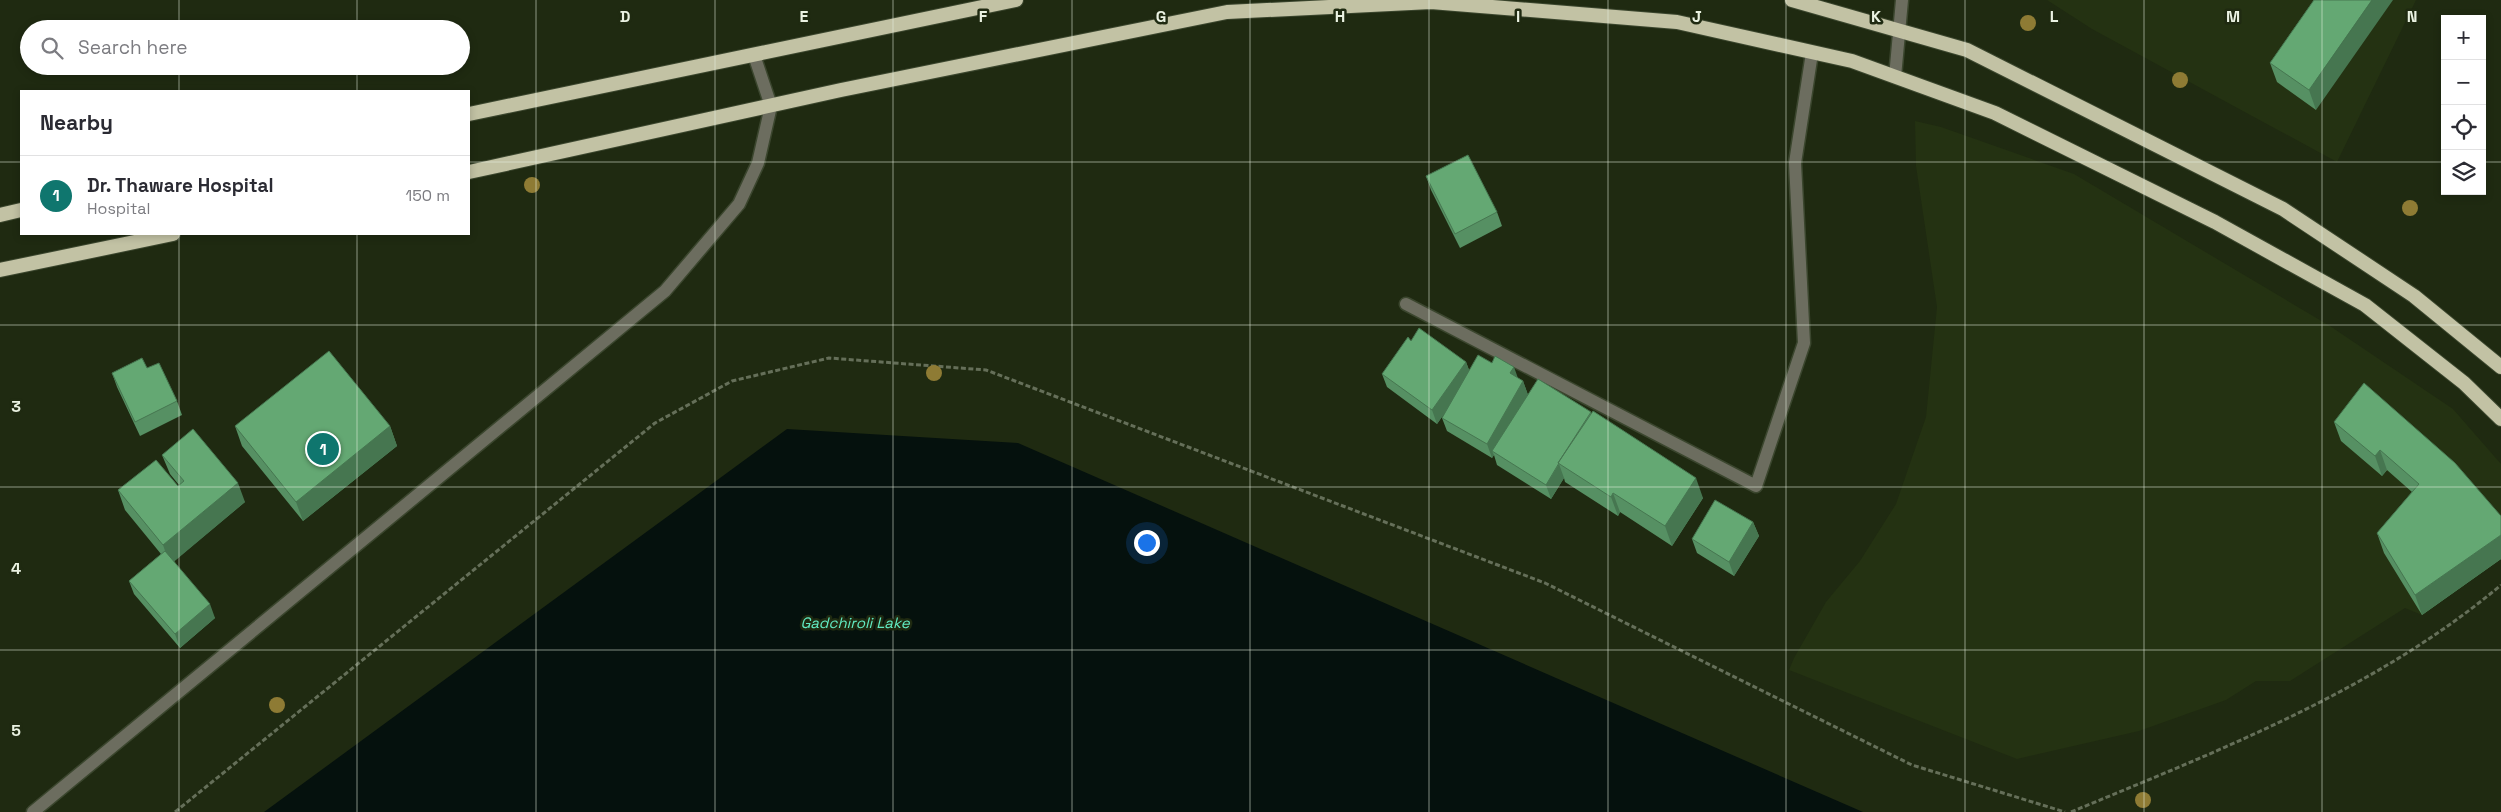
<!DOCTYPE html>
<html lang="en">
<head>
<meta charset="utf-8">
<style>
  :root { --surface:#fff; --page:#f7f7f7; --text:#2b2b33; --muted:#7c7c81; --line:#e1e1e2; --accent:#0f766e }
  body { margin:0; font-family:"Space Grotesk",sans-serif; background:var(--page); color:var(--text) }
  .controls { position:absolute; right:15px; top:15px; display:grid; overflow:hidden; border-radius:0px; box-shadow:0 2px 8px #0003 }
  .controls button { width:45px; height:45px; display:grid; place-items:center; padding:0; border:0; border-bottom:1px solid var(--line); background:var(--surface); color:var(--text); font:25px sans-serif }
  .you { position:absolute; left:1146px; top:542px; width:18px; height:18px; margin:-12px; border:4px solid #fff; border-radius:50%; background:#1a73e8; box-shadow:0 0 0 8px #1a73e833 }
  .badge { display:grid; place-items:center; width:32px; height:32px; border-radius:50%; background:var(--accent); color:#fff; font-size:16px; font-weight:700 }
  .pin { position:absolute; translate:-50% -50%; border:2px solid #fff; box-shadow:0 1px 5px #0006 }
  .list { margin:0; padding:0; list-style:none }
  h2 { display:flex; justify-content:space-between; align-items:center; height:65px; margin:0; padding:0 20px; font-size:21px }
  h2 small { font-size:16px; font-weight:400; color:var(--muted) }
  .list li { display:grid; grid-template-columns:32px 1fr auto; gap:15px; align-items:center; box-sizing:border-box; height:80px; padding:0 20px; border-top:1px solid var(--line) }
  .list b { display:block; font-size:19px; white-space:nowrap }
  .list p { margin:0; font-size:16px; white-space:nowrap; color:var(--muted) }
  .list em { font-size:16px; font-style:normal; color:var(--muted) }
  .icon { flex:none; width:28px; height:28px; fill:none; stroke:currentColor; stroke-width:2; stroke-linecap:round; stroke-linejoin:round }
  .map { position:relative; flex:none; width:2501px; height:812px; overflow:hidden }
  .search { position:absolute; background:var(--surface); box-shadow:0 2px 8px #0003; left:20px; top:20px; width:450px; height:55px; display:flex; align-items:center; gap:12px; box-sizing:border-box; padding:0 18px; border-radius:28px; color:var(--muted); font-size:19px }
  .panel { position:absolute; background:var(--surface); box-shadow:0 2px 8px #0003; left:20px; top:90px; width:450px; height:145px; border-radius:0px }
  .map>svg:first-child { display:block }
</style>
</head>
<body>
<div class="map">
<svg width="2501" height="812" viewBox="0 0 2501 812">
  <rect width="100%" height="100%" fill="#1f2a11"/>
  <path fill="#243212" d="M2047,0H2416L2337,162L2092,29Z
    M1915,121L1941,127L2074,174L2330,326L2453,409L2501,464V559L2422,615L2405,608L2290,681H2256L2226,700L2139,731L2017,759L1789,670L1794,658L1826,602L1860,561L1896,504L1926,417L1937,307L1916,166Z"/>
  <path fill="#05110d" d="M787,429L1018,443L1863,812H264Z"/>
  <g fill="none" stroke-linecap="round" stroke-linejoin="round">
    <defs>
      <path id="minor" d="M1406,304L1756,486L1804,343L1795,163L1812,53
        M33,812L665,291L739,204L758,163L771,106L754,55"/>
      <path id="tertiary" d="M1895,77L1902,0"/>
      <path id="trunk" d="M1792,0L1967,50L2283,209L2414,296L2501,367
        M469,114L1016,0
        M469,172L841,90L1227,12L1431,2L1677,22L1852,61L1995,113L2215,222L2365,305L2464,383L2501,419
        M0,215L21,210
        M0,270L173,234"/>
    </defs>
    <use href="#minor" stroke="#3b462e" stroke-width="15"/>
    <use href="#tertiary" stroke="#3b462e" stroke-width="15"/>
    <use href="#trunk" stroke="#3b462e" stroke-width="16"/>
    <path stroke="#656f59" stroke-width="3" stroke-dasharray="5 2.5" stroke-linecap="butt" d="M175,812L655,423L732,381L829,358L986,370L1545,583L1912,765L2065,812
      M2071,812C2220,750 2376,690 2501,585"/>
    <use href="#minor" stroke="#6c6d5f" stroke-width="12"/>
    <use href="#tertiary" stroke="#6c6d5f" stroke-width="12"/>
    <use href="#trunk" stroke="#c2c2a4" stroke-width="14"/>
  </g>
  <g fill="#8e7b34">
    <circle cx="2028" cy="23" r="8"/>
    <circle cx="2180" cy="80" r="8"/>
    <circle cx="532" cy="185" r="8"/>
    <circle cx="2410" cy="208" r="8"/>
    <circle cx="934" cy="373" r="8"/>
    <circle cx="277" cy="705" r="8"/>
    <circle cx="2143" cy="800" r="8"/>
  </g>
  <path fill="#569063" d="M2314,0L2316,110L2277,82L2270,63Z
    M1426,176L1497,212L1502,226L1460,248L1431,190Z
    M1411,341L1466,362L1469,370L1518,378L1523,381L1528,395L1591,413L1703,498L1672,546L1620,512L1618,516L1565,482L1564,478L1551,499L1497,465L1494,455L1492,458L1447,431L1442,418L1446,411L1437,424L1387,387L1382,374Z
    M147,368L177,401L182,415L140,436L117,387L112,373Z
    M2334,422L2501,516V559L2422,615L2384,553L2377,533L2412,492L2387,470L2382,476L2341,441Z
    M235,426H390L397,446L303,521L242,446Z
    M162,455L245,502L174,561L215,618L180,648L134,594L129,581L161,554L125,510L118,490L178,486L179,485L170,474Z
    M1753,522L1759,536L1734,576L1697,553L1692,539Z"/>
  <path fill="#467650" d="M2372,0H2393L2316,110L2309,90Z
    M1466,362L1471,375L1437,424L1432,410Z
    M1514,367L1519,381L1510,373Z
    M1523,381L1528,395L1492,451L1494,455L1492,458L1487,444Z
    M390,426L397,446L303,521L296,502Z
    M2380,450L2387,470L2382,476L2375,456Z
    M1559,464L1564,478L1551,499L1546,485Z
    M1696,478L1703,498L1672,546L1665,526Z
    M238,483L245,502L170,565L163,545Z
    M1613,493L1620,512L1618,516L1611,497Z
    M1753,522L1759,536L1734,576L1729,562Z
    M2501,535V559L2422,615L2415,595Z
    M210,604L215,618L180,648L175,634Z"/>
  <path fill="#64a873" stroke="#467650" d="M2314,0H2372L2309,90L2270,63Z
    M1468,155L1497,212L1455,234L1426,176Z
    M1419,328L1466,362L1432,410L1382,374L1408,337L1411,341Z
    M329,351L390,426L296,502L235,426Z
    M1478,355L1492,363L1495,356L1514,367L1510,373L1523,381L1487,444L1442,418Z
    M142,358L147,368L159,363L177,401L135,422L112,373Z
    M1538,379L1591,412L1558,463H1559L1546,485L1492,451Z
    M2364,383L2455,463L2501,516V535L2415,595L2377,533L2419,484L2380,450L2375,456L2334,422Z
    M1593,411L1696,478L1665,526L1613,493L1611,497L1558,463Z
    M193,429L238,483L163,545L118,490L156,460L178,486L184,481L162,455Z
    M1715,500L1753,522L1729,562L1692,539Z
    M165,551L210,604L175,634L129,581Z"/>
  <path fill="none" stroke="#eaf2e2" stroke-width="1" stroke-opacity="0.55" d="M179,0V29M357,0V29M536,0V812M715,0V812M893,0V812M1072,0V812M1250,0V812M1429,0V812M1608,0V812M1786,0V812M1965,0V812M2144,0V812M2322,0V812M179,66V91M357,66V91M0,162H21M469,162H2445M2482,162H2501M179,234V812M357,234V812M0,325H2501M0,487H2501M0,650H2501"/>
  <g text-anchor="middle" stroke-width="5" stroke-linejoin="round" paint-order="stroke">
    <g font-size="15" font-style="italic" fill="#61ebc2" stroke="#1f2a11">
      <text x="855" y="628">Gadchiroli Lake</text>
    </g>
  </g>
  <g font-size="16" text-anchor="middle" font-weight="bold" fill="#eaf2e2" stroke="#1f2a11" stroke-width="5" stroke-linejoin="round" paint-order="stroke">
    <text x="625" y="22">D</text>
    <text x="804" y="22">E</text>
    <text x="983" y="22">F</text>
    <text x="1161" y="22">G</text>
    <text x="1340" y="22">H</text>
    <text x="1518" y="22">I</text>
    <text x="1697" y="22">J</text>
    <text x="1876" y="22">K</text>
    <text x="2054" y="22">L</text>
    <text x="2233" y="22">M</text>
    <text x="2412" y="22">N</text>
    <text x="16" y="412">3</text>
    <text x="16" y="574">4</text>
    <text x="16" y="736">5</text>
  </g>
</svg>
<div class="controls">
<button>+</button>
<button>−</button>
<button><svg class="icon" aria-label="locate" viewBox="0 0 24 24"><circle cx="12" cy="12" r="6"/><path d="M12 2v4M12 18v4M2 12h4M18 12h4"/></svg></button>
<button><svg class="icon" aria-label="layers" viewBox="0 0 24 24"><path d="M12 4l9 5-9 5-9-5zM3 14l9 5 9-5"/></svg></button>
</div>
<div class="you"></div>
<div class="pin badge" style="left:323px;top:449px">1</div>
<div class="search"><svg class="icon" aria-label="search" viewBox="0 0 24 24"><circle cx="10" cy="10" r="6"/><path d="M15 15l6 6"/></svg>Search here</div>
<section class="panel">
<h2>Nearby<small></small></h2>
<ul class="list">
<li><span class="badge">1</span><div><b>Dr. Thaware Hospital</b><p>Hospital</p></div><em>150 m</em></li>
</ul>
</section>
</div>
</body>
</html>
